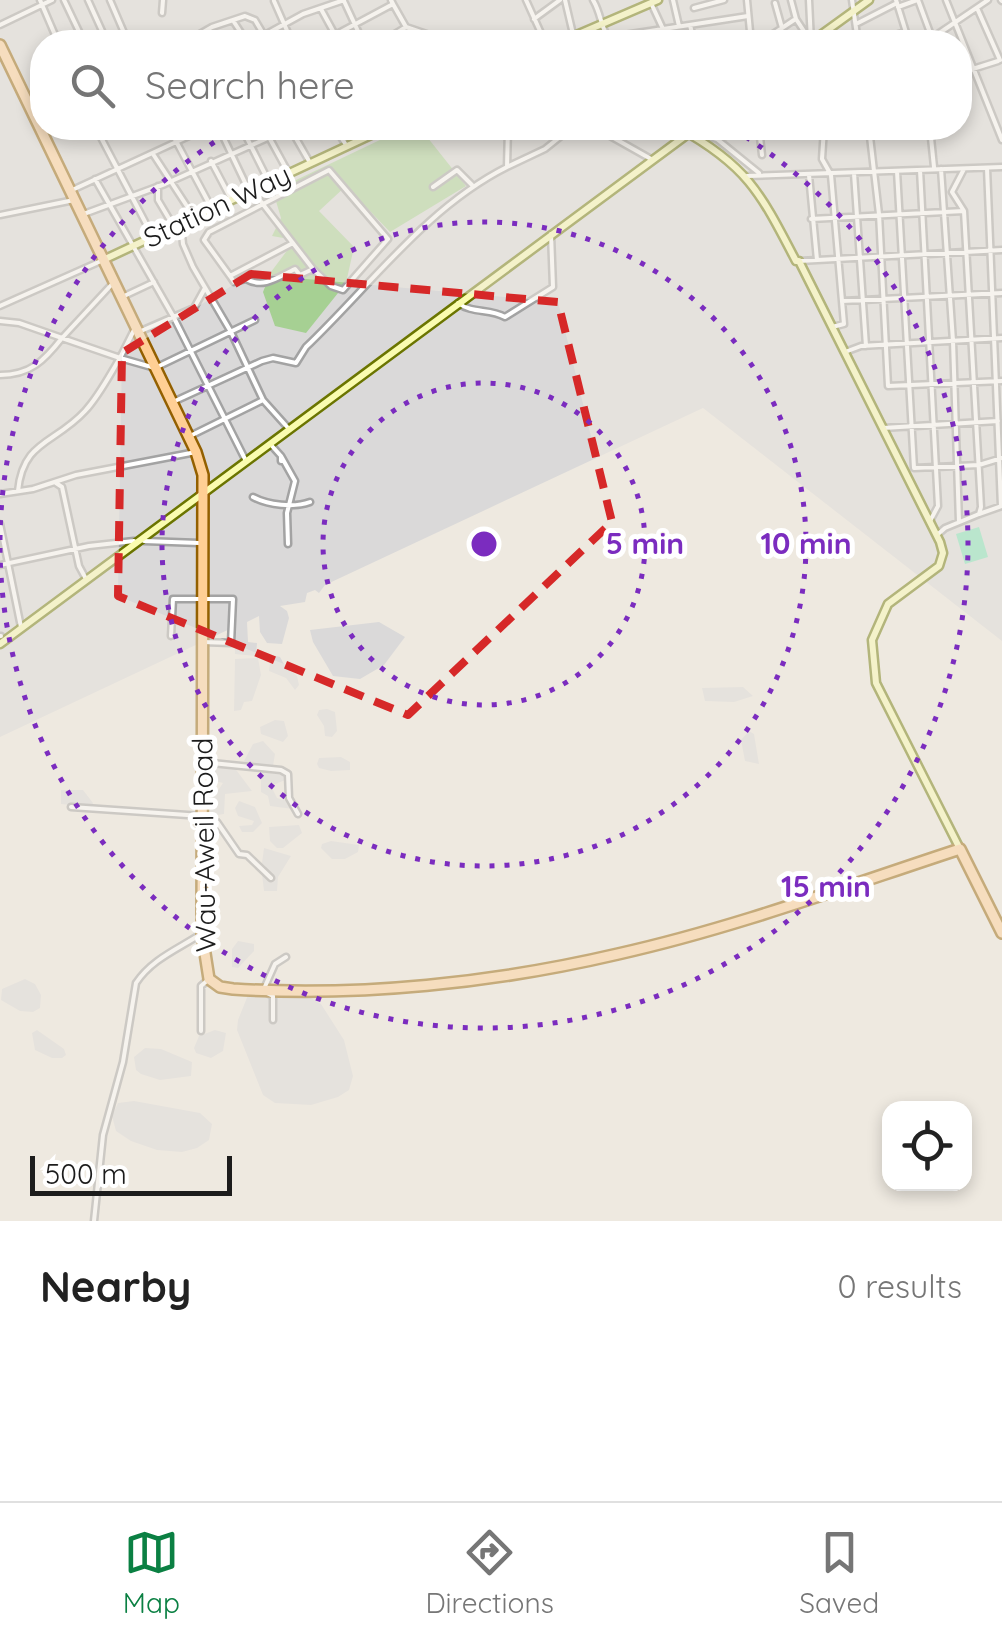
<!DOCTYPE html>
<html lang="en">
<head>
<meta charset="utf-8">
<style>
  :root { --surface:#fff; --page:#f2f2f2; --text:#222; --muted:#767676; --line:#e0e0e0; --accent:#0b8043 }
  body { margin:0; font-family:Quicksand,sans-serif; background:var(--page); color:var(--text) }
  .controls { position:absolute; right:30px; bottom:30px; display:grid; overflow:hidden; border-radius:20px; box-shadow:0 5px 15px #0003 }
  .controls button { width:90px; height:90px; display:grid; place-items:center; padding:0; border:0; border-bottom:2px solid var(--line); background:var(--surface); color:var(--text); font:50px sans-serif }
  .scale { position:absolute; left:30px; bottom:25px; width:202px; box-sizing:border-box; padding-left:10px; border:5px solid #1c1c1c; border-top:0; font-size:28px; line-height:35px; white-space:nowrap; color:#1c1c1c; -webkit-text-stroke:8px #fff; paint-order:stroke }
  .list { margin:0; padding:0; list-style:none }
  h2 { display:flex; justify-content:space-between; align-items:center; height:130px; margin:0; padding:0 40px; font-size:42px }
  h2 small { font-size:32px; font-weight:400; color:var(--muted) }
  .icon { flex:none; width:55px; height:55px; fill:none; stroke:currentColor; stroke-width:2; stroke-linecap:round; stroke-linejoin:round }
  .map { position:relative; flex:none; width:1002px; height:1221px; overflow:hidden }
  .search { position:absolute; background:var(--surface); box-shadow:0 5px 15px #0003; left:30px; right:30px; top:30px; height:110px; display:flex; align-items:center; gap:25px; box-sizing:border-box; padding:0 35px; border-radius:40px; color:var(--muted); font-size:38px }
  .sheet { height:280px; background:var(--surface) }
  nav { display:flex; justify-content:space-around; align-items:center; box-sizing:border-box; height:140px; border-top:2px solid var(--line); background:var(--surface); font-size:28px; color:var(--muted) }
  nav a { display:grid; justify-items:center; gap:5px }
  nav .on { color:var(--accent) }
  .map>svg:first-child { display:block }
</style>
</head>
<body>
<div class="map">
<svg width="1002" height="1221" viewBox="0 0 1002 1221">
  <rect width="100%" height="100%" fill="#eee9e0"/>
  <path fill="#dad9d9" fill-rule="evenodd" d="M0,0H1002V641L703,408L325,585L319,593L315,590L307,593L305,602L280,606L287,611L289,618L282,644L267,643L260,632L259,616L247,622L248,642L257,643L256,656L235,654L234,627L0,737ZM42,42H960V128H42Z
    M379,622L405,637L384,665L360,679L333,676L313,642L310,630Z
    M271,655L280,657L285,666L297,676L299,685L295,690L286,678L269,671Z
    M258,658L261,675L252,701L244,702L241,710L234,711L235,659Z
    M743,687L753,696L734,702L705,701L702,688Z
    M327,709L335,712L337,731L332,737L325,736L324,726L317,715L319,710Z
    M275,720L284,721L288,736L283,742L261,734L260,727Z
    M749,731L754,734L759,764L745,761L741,740Z
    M263,741L275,754L273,766L252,765L244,761L253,744Z
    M341,757L350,762V770L331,771L319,768L317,764L319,758Z
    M207,764L234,767L252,791L225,794L224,814L211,816L206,793L217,792L223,783L207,779Z
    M283,768L285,780L271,786L277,798L295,803L293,809L270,806L268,796L261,792V771Z
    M61,790H83L93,803L91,807L61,804Z
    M239,801L255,807L262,823L253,832H242L239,826L252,825L254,821L238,816L235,808Z
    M299,825L302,833L283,848H277L270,841L269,827Z
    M331,841L359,845L358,852L345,859H332L321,848L322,844Z
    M264,848L291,856L278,877L277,891H264L262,874L266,867L262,863Z
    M238,941L254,944V951L238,968L232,967V949Z
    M25,979L35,984L41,995L40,1008L33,1012L20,1011L1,1000L2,989Z
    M304,994L321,1004L344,1040L353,1076L349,1090L338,1097L311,1105L275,1103L263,1095L237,1030L238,1020L248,995Z
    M37,1030L64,1049L66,1055L62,1058H52L35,1050L32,1033Z
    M215,1030L226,1033L223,1051L211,1058L196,1053L194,1048L199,1036Z
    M145,1048L161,1049L192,1062L191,1076L160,1080L141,1074L136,1070L134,1057Z
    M134,1101L200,1113L212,1124L209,1140L197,1148L182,1152L157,1150L131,1141L116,1131L112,1116L118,1103Z"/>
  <path fill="#a6d093" d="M405,128H420L466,186L390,232L346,186L319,211L354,247L346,283L306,333L275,326L263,292L271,272L295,240L272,236L281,218L273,191Z"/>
  <path fill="#7ae2b7" d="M979,527L988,557L965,564L956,534Z"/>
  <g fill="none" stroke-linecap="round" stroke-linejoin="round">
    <defs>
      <path id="street" d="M40,0L58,42
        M64,0L84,42
        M88,0L107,42
        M110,0L128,42
        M526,0L545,42
        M565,0L573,34
        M593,0C602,15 600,28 611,42
        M673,0L679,26
        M747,0L751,42
        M791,0L796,19L811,42L809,0
        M852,0L858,42
        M896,0L909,42
        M918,0L932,38
        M946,0L1002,140
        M1001,0L1002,1
        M274,1L292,42
        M344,1L363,42
        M651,3L669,42
        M775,3L782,28
        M393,4L406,27L450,42
        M898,7L917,0
        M694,8L724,0
        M977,8L1000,60
        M321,9L339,42
        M162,13L163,0
        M534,19L560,0
        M234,22L247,42
        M856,24L897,3
        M0,25L52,0
        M690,25L694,42
        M335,35L393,4L391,0
        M729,36L731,42
        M186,42L212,27L245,16L255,20L268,42
        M252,42L303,14L344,0
        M382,42L406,27
        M617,42L624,35L748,16
        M761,42L794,20
        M872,42L905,32
        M926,42L988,0
        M960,73L998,61
        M96,128L153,237
        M169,128L211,207
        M219,128L249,191L255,194L313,269
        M242,128L269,182
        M264,128L288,172
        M335,128L346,145
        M596,128L651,159
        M824,128L822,159L831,175L844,324L832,327
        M869,128L879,214L888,386L1002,381
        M930,128L934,167
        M692,131L717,139L748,128
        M717,139L759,173
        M153,154L194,217
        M762,155L760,137L764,128
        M211,161L231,199
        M507,167L545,149L571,128
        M987,168L1001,506
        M941,169L953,341L959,522
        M920,170L938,506L930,521
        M897,171L914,468L979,465L1002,458
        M854,173L866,346
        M809,175L817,260
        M747,176L1002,167
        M95,179L173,316L245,459
        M158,186V200L174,227
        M433,187L457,170L472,185
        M70,191L200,131L217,128
        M0,215L74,200
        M81,215L165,184L290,128L309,161
        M811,219L964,211
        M181,224L183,244L193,267L231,332L263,400L289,429
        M799,261L1002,250
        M230,276L234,282L246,279C264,289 278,277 295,269L300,275L313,269L331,286L343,290L388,239L329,170L209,232L204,240L230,276L293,243
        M122,297L154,282
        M842,301L1002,293
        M458,303C473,314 489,308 505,317L553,287L551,234
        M0,306L101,261
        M0,321L19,323L62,338L114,282
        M141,331L194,308L205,288
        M845,352L861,346L1002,338
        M0,375C30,375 44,361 62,338L120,358L134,330
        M175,401L262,361L273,358L296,363L306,347C370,286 427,207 507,167L508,128
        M883,428L998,421
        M188,437L263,400
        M272,446L281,456V461
        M281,456L295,481L287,513L288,544
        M56,483L62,487L79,566L86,579
        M18,491C23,440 55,444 85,411C99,396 109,376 120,358L155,368L255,320
        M0,494L33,489L76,475L196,452
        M253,497C268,505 294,508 310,502
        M979,514L1002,506
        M0,524L21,627
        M937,535L945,528L979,514L981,507L964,211L952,192L964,169
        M144,541L199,543
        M0,565L89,546L134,541
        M0,636H1
        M171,636L173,599H233L231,643L203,642
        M202,762L281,770L288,774L289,798L298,814
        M71,807L202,816
        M202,821L217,822L239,854L247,855L271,878
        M273,1020V996L263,991L275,964L286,957
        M201,1031V986L209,979
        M94,1221L103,1135L123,1062L136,983C152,959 178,949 201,934"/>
      <path id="secondary" d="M560,42L658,0
        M811,42L869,0
        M679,128C748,166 761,194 796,261H799L940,542L943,553L939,566L888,604L872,640L876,683L960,849
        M103,260L386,128
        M0,644L696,128"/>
      <path id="primary" d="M0,45L196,452L203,475L202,934L209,979L220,987L233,989C360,997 494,983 618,954C734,928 847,886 960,849L1002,933"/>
    </defs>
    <use href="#street" stroke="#a3a3a3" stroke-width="9"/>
    <use href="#secondary" stroke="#6b7500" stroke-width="11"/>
    <use href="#primary" stroke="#936000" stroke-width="14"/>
    <use href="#street" stroke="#fff" stroke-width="4"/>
    <use href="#secondary" stroke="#fafcb0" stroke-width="6"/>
    <use href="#primary" stroke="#ffcf94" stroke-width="9"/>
  </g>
  <path d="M0 0H1002V1221H0ZM251,274L558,302L612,522L408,715L118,596L122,353Z" fill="#eee9e0" fill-opacity=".55" fill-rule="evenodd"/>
  <path fill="none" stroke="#d62828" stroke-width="8" stroke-dasharray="20 12" stroke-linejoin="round" d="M251,274L558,302L612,522L408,715L118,596L122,353Z"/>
  <g fill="none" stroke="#7b2cbf" stroke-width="5" stroke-dasharray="5 10">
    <circle cx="484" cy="544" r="161"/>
    <circle cx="484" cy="544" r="322"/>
    <path d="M0 540A484 484 0 0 1 235 129M733 129A484 484 0 1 1 0 548"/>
  </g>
  <g text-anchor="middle" stroke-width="10" stroke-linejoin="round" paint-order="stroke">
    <g font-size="28" fill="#1c1c1c" stroke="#fff">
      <text transform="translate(217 206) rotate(-25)" y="10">Station Way</text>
      <text transform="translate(204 845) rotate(-91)" y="10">Wau-Aweil Road</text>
    </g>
  </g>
  <circle cx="484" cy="544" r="15" fill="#7b2cbf" stroke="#fff" stroke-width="5"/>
  <g font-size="30" text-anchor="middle" font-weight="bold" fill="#7b2cbf" stroke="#fff" stroke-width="10" stroke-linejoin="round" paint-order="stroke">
    <text x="645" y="554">5 min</text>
    <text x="806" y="554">10 min</text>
    <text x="826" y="897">15 min</text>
  </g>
</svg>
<div class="controls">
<button><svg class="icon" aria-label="locate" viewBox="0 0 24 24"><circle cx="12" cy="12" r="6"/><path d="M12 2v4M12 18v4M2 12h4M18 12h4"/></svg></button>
</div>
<div class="scale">500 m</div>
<div class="search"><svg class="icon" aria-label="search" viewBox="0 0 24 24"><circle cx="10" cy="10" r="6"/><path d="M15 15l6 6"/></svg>Search here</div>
</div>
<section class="sheet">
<h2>Nearby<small>0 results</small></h2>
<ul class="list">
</ul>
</section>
<nav>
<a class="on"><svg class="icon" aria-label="map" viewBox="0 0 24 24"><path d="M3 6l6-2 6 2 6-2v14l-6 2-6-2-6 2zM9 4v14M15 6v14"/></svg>Map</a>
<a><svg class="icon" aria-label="directions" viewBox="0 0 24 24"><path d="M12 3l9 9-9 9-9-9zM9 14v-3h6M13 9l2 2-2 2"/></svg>Directions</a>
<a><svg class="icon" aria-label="saved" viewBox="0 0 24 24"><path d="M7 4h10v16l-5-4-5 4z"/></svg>Saved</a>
</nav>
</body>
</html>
